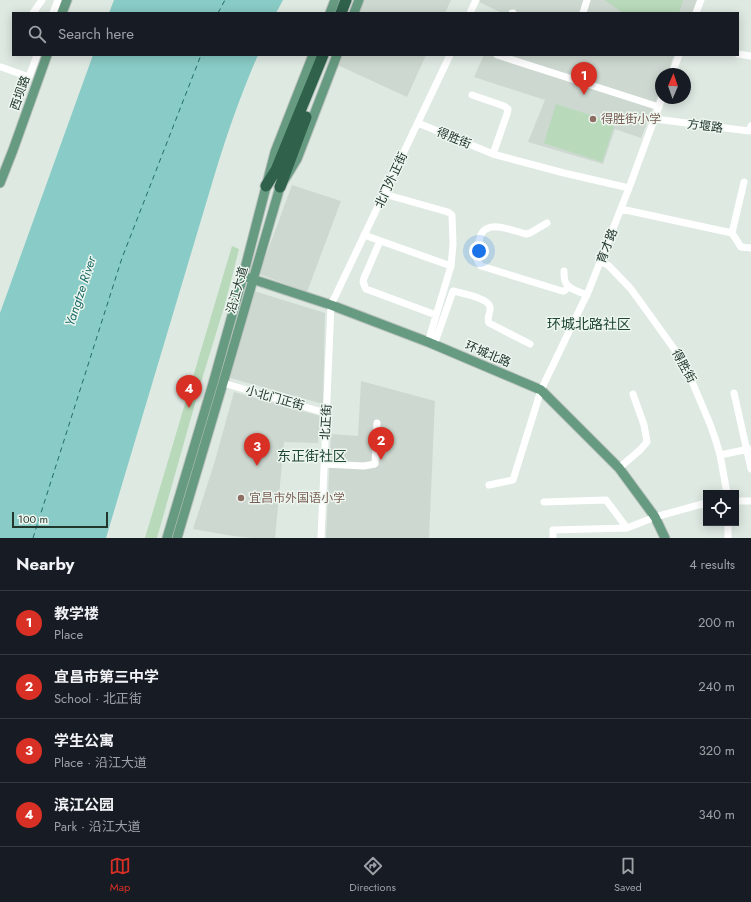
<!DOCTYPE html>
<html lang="en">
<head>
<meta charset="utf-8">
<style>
  :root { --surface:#171b24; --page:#20242c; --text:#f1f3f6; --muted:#9ea1a6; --line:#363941; --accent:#d93025 }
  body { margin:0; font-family:Jost,"Noto Sans SC",sans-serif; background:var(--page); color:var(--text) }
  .controls { position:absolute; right:12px; bottom:12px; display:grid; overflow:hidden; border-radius:0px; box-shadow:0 2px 10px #0003 }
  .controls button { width:36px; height:36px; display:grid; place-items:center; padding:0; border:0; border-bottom:1px solid var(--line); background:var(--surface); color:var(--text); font:20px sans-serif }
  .compass { position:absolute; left:655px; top:68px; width:36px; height:36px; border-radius:50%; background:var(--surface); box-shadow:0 2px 10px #0003; rotate:2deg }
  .scale { position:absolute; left:12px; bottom:10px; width:96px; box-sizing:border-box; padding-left:4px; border:2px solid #21372c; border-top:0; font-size:11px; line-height:14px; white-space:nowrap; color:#21372c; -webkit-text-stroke:3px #eef6f0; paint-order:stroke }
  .you { position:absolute; left:479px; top:251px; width:14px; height:14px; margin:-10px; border:3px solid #fff; border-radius:50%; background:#1a73e8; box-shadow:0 0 0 6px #1a73e833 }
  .badge { display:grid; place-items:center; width:26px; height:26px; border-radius:50%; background:var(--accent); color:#fff; font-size:13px; font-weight:700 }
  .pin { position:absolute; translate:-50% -33px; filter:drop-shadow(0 1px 2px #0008) }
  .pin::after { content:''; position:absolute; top:21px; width:14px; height:12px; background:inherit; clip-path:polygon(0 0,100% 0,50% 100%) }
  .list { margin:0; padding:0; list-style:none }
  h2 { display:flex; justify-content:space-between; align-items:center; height:52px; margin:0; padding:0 16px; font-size:17px }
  h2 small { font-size:13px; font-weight:400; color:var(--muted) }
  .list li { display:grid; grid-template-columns:26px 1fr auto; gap:12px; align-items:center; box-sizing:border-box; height:64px; padding:0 16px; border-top:1px solid var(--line) }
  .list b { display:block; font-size:15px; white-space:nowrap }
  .list p { margin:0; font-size:13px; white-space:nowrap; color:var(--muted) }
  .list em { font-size:13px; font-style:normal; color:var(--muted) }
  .icon { flex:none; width:22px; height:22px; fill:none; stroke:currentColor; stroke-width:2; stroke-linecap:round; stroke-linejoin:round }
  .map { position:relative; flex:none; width:751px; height:538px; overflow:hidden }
  .search { position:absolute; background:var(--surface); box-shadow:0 2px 10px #0003; left:12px; right:12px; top:12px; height:44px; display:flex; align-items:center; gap:10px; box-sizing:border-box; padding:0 14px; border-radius:0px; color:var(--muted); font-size:15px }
  .sheet { height:308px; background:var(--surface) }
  nav { display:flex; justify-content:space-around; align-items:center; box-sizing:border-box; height:56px; border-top:1px solid var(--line); background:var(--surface); font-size:11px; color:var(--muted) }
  nav a { display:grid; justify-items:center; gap:2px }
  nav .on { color:var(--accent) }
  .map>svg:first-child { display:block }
</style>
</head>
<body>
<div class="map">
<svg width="751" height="538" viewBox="0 0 751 538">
  <rect width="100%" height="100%" fill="#dee9e2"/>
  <path fill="#cdd8d0" d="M363,0H451L445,13H356Z
    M480,0H697L692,13H502L479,2Z
    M335,55H426L407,97L331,62Z
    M484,55H674L667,74H661V88L641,138L615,129L603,164L528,142L545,100L474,77Z
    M292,185L341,201L307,292L259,274Z
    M254,291L325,313L323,404L227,377Z
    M361,381L435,401L429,538H326L331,434L358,436Z
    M234,392L320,416L318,443L284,442L275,538H253L233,536L193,529L214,464Z"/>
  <path fill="#b8d9ba" d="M605,0H683L679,13H623Z
    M556,104L615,123L602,162L544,143Z
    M232,246L239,249L225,304L202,379L157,538H145Z"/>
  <path fill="#89cbc6" d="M114,0H283L276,13H109Z
    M93,55H258C240,96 226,137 213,180L106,538H0V313Z"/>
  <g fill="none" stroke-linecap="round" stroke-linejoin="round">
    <path stroke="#206e6a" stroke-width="1" stroke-dasharray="5 4" stroke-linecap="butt" d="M218,13L225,0
      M33,538L122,258L201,55"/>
    <defs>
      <path id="major" d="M62,13L67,0
        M330,13L335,0
        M354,13L359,0
        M0,183L13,150L47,55
        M243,276L331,305L428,342L541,390L619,468L655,517L665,538
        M167,538L214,380L243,276L275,152L313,55
        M177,538L223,383L280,187L297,159L337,55"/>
      <path id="highway" d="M341,13L346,0
        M266,186L276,170L323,55
        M280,187L306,117"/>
    </defs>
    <use href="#major" stroke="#bcc3c0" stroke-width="11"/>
    <use href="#highway" stroke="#bcc3c0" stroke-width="13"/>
    <path stroke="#fff" stroke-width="7" d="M33,13L42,0
      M53,13L58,0
      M470,13L476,0
      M512,13H513
      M583,13L587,0
      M696,13L701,0
      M738,54L751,56
      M497,55L659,107
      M1,67L29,77L37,55
      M672,74L679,55
      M472,95L504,106L508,109L507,114L493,154
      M655,119L749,131L751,126
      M418,123L493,154L564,173L629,188
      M384,194L448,212L452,215L453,244L451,266L428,342
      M621,209L732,233L744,182
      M547,223L530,233L526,234C514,231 490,220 482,233C480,236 479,241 478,245C475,253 475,259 481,266L562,291H564L569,287
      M732,233L741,247L751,248
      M364,235L451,266
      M380,241L364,278L363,282L366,289L436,315
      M601,261L609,266L631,289L680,357L688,372L710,424L716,441L720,455L727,493
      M564,271C564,274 564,278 565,281C567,289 580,292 587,295
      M434,345L453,291C461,293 488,298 490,307C491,313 486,317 489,323L530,344
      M223,383L326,413
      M734,393L751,469
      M720,455L749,449
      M324,464L364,466L375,464L377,423
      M619,468L640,450L647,442L644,425L633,394
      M489,485L513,480L541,390L589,290L629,188L662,98
      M736,500L739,501H751
      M544,502L606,500L627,528
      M728,523V538
      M321,538L331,305L450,55
      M553,538V530L627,528L655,517L706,503"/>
    <use href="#major" stroke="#669b81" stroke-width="9"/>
    <use href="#highway" stroke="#2f614b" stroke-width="11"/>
  </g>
  <g fill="#8d6e63" stroke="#eef6f0" stroke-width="1.5">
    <circle cx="593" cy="119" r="4"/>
    <circle cx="241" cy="498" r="4"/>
  </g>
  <g text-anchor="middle" stroke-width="3" stroke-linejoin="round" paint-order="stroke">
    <g font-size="12" fill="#21372c" stroke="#eef6f0">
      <text transform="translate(20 93) rotate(-71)" y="4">西坝路</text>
      <text transform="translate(705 126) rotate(7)" y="4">方堰路</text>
      <text transform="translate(454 138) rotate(22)" y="4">得胜街</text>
      <text transform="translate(391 180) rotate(-65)" y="4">北门外正街</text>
      <text transform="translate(607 246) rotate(-69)" y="4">育才路</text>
      <text transform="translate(237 290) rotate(-74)" y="4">沿江大道</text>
      <text transform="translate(488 354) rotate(23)" y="4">环城北路</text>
      <text transform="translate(684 366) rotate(61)" y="4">得胜街</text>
      <text transform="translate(275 398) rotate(16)" y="4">小北门正街</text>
      <text transform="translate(326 422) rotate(-87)" y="4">北正街</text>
    </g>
    <g font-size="12" fill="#785e54" stroke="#eef6f0" text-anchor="start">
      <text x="601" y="123">得胜街小学</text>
      <text x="249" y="502">宜昌市外国语小学</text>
    </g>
    <g font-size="13" font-style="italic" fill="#206e6a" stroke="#eef6f0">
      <text transform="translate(80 291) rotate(-72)" y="5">Yangtze River</text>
    </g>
    <g font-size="14" fill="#1f4734" stroke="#eef6f0">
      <text x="589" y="329">环城北路社区</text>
      <text x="312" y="461">东正街社区</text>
    </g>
  </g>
</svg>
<div class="controls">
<button><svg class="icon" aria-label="locate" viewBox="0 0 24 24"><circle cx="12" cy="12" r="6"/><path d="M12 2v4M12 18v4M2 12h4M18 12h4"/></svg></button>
</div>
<svg class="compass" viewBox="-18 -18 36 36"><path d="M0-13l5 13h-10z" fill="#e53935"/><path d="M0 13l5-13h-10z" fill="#9ea1a6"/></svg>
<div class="scale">100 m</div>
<div class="you"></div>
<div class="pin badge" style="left:584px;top:95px">1</div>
<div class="pin badge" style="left:381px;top:460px">2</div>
<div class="pin badge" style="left:257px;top:466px">3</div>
<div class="pin badge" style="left:189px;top:408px">4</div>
<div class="search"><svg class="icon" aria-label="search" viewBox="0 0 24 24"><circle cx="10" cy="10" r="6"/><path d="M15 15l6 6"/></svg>Search here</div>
</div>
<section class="sheet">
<h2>Nearby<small>4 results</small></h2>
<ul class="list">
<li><span class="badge">1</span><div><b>教学楼</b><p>Place</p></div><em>200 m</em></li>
<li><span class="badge">2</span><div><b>宜昌市第三中学</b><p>School · 北正街</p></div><em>240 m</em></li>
<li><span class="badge">3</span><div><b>学生公寓</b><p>Place · 沿江大道</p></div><em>320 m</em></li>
<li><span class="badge">4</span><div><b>滨江公园</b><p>Park · 沿江大道</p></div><em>340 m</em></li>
</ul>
</section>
<nav>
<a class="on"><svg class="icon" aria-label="map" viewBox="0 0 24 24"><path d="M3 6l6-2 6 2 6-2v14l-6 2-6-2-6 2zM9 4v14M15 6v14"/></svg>Map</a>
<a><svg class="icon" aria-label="directions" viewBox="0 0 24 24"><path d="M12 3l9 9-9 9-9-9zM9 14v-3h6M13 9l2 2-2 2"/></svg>Directions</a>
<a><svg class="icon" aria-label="saved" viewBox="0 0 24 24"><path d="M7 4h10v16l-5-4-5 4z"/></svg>Saved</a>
</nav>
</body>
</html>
